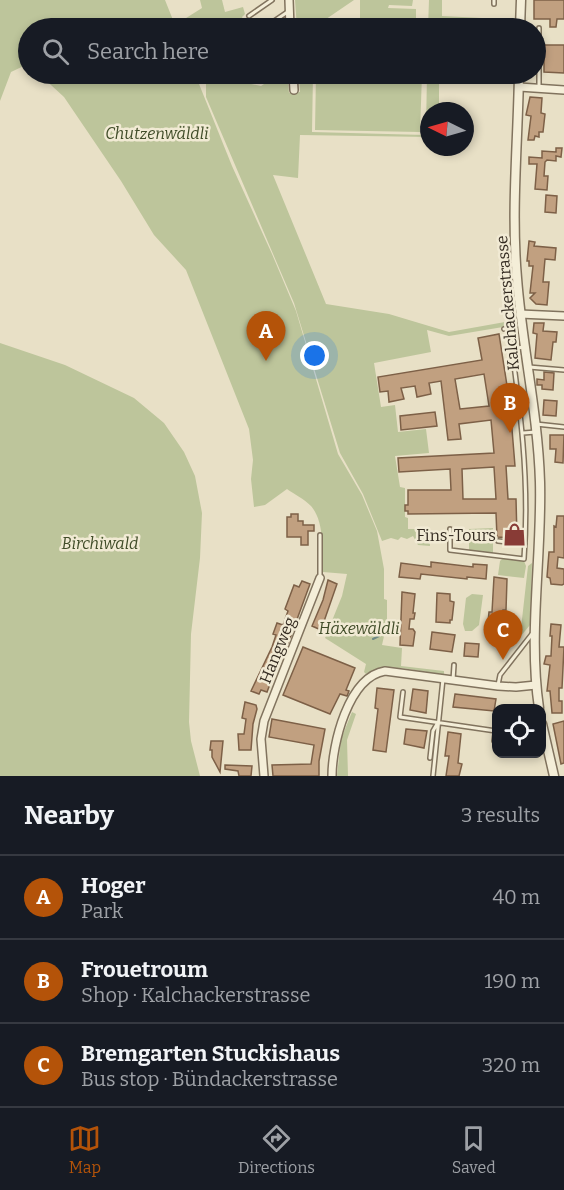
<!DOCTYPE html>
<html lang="en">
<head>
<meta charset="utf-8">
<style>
  :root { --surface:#171b24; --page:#20242c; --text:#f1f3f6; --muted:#9ea1a6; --line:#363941; --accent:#b45309 }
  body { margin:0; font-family:Bitter,serif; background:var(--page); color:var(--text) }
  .controls { position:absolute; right:18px; bottom:18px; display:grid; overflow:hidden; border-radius:12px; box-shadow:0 3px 9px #0003 }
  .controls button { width:54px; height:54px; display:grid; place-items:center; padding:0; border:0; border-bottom:2px solid var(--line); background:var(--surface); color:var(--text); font:30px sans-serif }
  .compass { position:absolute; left:420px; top:102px; width:54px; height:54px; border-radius:50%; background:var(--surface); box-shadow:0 3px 9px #0003; rotate:275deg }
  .you { position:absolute; left:315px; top:356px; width:21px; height:21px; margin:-15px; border:4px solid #fff; border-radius:50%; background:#1a73e8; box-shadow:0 0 0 9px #1a73e833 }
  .badge { display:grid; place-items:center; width:39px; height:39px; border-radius:50%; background:var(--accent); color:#fff; font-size:20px; font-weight:700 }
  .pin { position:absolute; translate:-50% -50px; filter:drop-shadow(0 2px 3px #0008) }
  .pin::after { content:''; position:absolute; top:32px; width:21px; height:18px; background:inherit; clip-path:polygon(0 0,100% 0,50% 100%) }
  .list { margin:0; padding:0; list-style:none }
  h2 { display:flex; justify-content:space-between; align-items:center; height:78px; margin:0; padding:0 24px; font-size:26px }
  h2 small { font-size:20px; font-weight:400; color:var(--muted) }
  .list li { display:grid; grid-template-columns:39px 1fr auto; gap:18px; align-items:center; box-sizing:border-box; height:84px; padding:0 24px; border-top:2px solid var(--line) }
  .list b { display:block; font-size:22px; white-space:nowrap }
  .list p { margin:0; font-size:20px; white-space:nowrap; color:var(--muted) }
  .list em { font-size:20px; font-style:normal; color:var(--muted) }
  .icon { flex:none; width:33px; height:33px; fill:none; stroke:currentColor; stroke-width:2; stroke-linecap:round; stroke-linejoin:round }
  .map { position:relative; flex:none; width:564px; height:776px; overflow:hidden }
  .search { position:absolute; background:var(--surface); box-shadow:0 3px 9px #0003; left:18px; right:18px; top:18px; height:66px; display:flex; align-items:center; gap:15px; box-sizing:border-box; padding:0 21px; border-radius:33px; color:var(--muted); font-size:22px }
  .sheet { height:330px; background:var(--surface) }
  nav { display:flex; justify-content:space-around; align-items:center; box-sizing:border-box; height:84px; border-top:2px solid var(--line); background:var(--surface); font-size:16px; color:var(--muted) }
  nav a { display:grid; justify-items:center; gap:3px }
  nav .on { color:var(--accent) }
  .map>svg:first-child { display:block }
</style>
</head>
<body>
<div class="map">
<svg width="564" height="776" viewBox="0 0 564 776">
  <rect width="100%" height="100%" fill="#e8e0c6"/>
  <path fill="#bdc59b" d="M0,0H165L175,25L202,8L200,0H222L225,12L243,7L245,14L242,17L244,21L234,28H28V64L11,72L0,101Z
    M295,0H354L313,28H297Z
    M360,0H413L412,6L389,5L388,8L416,9V28H360Z
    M429,0H442V16L482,18V28H428Z
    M39,74H195L232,166L272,254L296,311L338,454L362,495L377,531L384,569V599L387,600V623L382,645L402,648L401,666L444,671V675C420,672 387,661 366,674L364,672L366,664L325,638L342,596L347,574L323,572C322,552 325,522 311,506C304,499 294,494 287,489L265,505L254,507L251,479L253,460L249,429L186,270L154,235L121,181L64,97Z
    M206,74H235L241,82L261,86L279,74H287L289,93L300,92L299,74H313L312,132L425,135L426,130L429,131V137L300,135L298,178L273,175L326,304L389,314L449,332L505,322V325L509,324V326L449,336L427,330L431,352L374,363L381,407L395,405L398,432L426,429L429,453L395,456L400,487L405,488V517L408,518V529H429L430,546L418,545L413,536L407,539L401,537L398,540L391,538L382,541L363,494L340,453L294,303L206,97Z
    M316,74H422L420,132L315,130Z
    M427,74H439V111H429V129H426Z
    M0,343L65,365L134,398L164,423L184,452L195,476L202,513L200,558L191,634L189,722L191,741L200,776H0Z
    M493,528V553L469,550V529Z
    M503,558L524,561L526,566L524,578L498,575L500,561Z
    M532,563L530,625L520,637L528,566Z
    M472,594L483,595L479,625L472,631H465L463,624L466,598Z
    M352,712L356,714L347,740L348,776H337L341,739Z"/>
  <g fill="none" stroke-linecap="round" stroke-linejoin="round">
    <path stroke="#6f8984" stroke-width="2" d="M373,639L379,636L375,630"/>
  </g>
  <path fill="#c1a080" stroke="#7d6047" stroke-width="1.5" fill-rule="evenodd" d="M534,0H564V19H557L556,27H550V19H534Z
    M544,45H564V73L544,72Z
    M530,97L542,98L541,113L545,114L543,132H539V137L535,136L534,140H528L531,116L526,115Z
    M556,148H562L561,157L556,156V161L547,160L545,162L544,176H548L547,190L535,189L537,164H529V157L542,158V151L556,152Z
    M546,195L557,196L556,213L545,212Z
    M529,241L535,242L534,246L556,248L555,260L545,259L543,282H549L547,305L536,304L530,298L535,293H530L533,266H529V261H527Z
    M534,323H544L543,331L557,332L556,342H553L551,360L535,358L537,334L533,333Z
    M499,334L510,405L515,466H506L508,499H516L517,538L497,537L496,513L408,514V511H405V505H408V490H451L450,469L399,472L398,458L494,453L491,420L459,424L461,439L448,440L441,381L429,383L431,394L417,397L415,386L401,388L404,399L389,402L388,391L380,392L378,377L482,360L478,338ZM484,374L489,406L460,409L455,379ZM494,467L496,499H463L462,469Z
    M544,372L554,373L553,390L542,389V385H537V379L544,380Z
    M544,400L557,401L556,416L543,415Z
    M435,412L437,426L401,430L400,416Z
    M550,435H564L563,463L555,462L556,449H550Z
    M291,514H298V521H303V525H314V531H308V545H301V537H287V517H291Z
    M557,516H564V558L558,557L557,568L564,569V584L562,585L551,584L550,578L547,577L549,552H554V526L556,527Z
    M431,562L473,567V564L487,565L486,579L467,577V579L421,574L420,579L399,577L401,563L431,567Z
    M494,577L507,579L506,610H503L500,634L487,632L489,612H492Z
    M328,580L337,584L321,630L312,626L323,600Z
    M302,581L310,584L285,652L277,649L273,661L278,663L267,692L261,690L259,694L251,691L272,647L276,635L273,634L277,623L283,625L288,611L285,609L294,585L299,587Z
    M402,592L415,594L413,613H415L414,619H410L409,629H413L415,632L413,646L400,645Z
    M437,593L450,594V601L454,602L452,620H450V623L436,622Z
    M551,624L561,625L559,647H564L562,688H559V701H562V713H552L550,691H547L550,665L544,664L546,656H551L552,636H550Z
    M432,632L455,635L452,652L430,649Z
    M465,643L479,644L478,657L464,656Z
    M303,647L355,668L346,690L349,691L347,696L340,694L330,714L283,695Z
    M377,688L394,690L386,752L373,750L378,709L375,708Z
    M413,689L428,691L426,713L410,710Z
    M455,694L496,699L494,711L453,707Z
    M245,702L256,705L257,709L253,724L251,750H239L238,734H244L246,719L242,718Z
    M272,719L325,729L319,761V776H273L272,765L311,764L314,745L269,737Z
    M564,721V763L561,764L553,724Z
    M406,729L427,731L424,748L404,744Z
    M448,732L461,734L458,763L462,764L459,776H446L449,756H445Z
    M211,741H223L220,772L212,757V750H210Z
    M225,765L252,766L251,776H239L238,771L225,769Z"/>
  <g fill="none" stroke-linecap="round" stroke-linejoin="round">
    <defs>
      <path id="service" d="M494,4V0
        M249,16L272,0
        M264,28L289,11
        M539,87V28
        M511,349L524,347
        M529,367L564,370
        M536,424L564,427
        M523,433L536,432
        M450,529V550L524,559C530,479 520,407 509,328L504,329
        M320,535V578
        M498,541L525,544
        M453,680L454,665
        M498,685L500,675L532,634
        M403,692L400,717L496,731
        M494,741L496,727
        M430,758L433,731L437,724
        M433,776L443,679"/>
      <path id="minor" d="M289,0L290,28
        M293,74L294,90
        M519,87L564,90
        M520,314L564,316
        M264,776L261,739L264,721L320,578
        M332,776C332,745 348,677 385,671L498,686L516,687L536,685"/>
      <path id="tertiary" d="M520,28L521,0
        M519,74C518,141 511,211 517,278C522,346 538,413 540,482C542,558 528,633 539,708
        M542,724L554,776"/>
    </defs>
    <use href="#service" stroke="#81735e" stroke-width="6"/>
    <use href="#minor" stroke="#81735e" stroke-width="10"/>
    <use href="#tertiary" stroke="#81735e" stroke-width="11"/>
    <use href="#service" stroke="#f4eed8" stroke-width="3"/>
    <use href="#minor" stroke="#f4eed8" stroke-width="7"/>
    <use href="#tertiary" stroke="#f4eed8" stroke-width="8"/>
  </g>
  <defs>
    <symbol id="shop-bare" viewBox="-9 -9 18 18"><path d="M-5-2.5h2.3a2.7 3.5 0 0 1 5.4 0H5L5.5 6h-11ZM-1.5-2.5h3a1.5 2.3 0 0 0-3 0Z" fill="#883b36" stroke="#f1ead4" stroke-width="2.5" paint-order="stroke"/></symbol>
  </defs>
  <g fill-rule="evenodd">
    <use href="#shop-bare" x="498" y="518" width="33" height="33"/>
  </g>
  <g text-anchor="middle" stroke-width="5" stroke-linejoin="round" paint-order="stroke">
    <g font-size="16" font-style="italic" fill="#414d29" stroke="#f1ead4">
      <text x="157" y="139">Chutzenwäldli</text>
      <text x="100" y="549">Birchiwald</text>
      <text x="359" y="634">Häxewäldli</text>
    </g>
    <g font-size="16" fill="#332a20" stroke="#f1ead4">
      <text transform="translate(507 303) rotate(-95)" y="6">Kalchackerstrasse</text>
      <text transform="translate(277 650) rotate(-68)" y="6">Hangweg</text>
    </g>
    <g font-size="16" fill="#332a20" stroke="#f1ead4" text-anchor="end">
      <text x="496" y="541">Fins-Tours</text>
    </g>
  </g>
</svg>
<div class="controls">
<button><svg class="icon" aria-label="locate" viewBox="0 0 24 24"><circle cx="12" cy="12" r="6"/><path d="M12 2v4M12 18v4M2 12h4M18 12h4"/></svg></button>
</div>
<svg class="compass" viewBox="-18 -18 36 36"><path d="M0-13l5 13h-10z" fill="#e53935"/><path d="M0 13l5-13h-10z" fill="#9ea1a6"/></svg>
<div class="you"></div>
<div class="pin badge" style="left:266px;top:361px">A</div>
<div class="pin badge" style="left:510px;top:433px">B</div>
<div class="pin badge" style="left:503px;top:660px">C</div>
<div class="search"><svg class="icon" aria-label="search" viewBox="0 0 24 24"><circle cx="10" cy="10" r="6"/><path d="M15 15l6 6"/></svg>Search here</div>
</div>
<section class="sheet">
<h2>Nearby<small>3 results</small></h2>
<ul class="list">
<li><span class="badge">A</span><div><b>Hoger</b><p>Park</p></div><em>40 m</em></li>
<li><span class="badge">B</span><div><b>Frouetroum</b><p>Shop · Kalchackerstrasse</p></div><em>190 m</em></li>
<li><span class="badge">C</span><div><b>Bremgarten Stuckishaus</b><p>Bus stop · Bündackerstrasse</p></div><em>320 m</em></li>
</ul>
</section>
<nav>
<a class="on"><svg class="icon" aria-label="map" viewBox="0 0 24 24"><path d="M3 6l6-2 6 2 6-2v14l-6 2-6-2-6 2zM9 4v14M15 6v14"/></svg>Map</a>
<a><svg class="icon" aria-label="directions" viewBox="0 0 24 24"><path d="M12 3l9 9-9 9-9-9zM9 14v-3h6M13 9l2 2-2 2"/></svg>Directions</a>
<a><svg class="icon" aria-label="saved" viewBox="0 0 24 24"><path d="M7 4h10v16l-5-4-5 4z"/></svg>Saved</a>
</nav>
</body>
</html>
